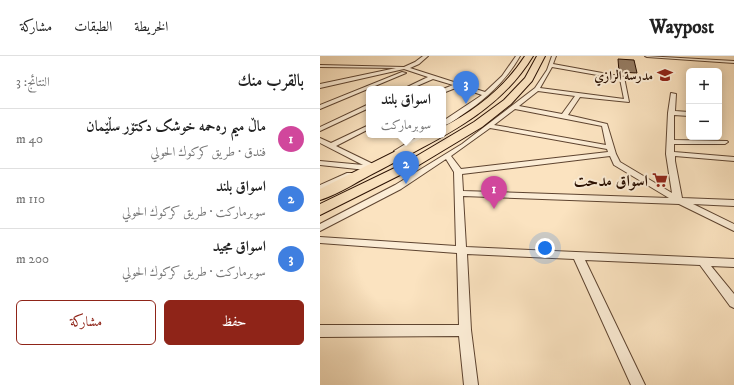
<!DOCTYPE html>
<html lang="ar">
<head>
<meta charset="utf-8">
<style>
  :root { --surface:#fff; --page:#f6f6f6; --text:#222; --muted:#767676; --line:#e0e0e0; --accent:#8f2418 }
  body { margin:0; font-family:"IM FELL DW Pica",Amiri,serif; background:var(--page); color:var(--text); direction:rtl }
  .controls { position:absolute; right:12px; top:12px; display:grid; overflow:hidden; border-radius:6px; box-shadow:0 2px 10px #0003 }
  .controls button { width:36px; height:36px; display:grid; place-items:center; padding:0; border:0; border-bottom:1px solid var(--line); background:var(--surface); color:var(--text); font:20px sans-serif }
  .you { position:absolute; left:225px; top:192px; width:14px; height:14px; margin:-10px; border:3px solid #fff; border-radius:50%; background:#1a73e8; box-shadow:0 0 0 6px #1a73e833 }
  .badge { display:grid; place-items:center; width:26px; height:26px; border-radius:50%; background:var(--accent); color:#fff; font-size:13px; font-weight:700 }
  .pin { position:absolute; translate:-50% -33px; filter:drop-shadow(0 1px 2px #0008) }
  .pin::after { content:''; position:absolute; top:21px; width:14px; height:12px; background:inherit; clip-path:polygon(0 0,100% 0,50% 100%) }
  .popup { position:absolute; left:46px; top:30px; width:80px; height:52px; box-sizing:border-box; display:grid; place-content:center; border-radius:6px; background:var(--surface); filter:drop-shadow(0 1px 3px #0005); font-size:13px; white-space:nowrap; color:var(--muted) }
  .popup b { font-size:15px; color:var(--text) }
  .popup::after { content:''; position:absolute; left:50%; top:100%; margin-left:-8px; border:8px solid transparent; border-top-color:var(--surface) }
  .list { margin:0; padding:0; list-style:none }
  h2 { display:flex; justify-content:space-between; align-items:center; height:52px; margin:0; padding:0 16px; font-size:17px }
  h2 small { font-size:13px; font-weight:400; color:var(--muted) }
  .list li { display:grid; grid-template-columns:26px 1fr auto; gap:12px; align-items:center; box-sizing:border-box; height:60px; padding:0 16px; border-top:1px solid var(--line) }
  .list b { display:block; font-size:15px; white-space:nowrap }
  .list p { margin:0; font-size:13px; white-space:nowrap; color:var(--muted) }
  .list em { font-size:13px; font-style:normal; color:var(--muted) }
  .actions { display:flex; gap:8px; padding:12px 16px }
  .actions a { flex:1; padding:9px 0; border:1px solid var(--accent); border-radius:6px; text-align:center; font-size:14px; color:var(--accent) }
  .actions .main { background:var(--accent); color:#fff }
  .map { position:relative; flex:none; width:414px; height:329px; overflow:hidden; direction:ltr }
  header { display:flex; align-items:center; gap:24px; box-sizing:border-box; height:56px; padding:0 20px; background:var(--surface); border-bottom:1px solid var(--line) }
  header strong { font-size:19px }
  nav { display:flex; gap:22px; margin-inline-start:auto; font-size:14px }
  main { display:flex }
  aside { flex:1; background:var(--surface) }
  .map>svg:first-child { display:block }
</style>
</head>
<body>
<header>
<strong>Waypost</strong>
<nav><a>الخريطة</a><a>الطبقات</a><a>مشاركة</a></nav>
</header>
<main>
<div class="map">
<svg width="414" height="329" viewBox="0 0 414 329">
  <rect width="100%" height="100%" fill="#fbe3c0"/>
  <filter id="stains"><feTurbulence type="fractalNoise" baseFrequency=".005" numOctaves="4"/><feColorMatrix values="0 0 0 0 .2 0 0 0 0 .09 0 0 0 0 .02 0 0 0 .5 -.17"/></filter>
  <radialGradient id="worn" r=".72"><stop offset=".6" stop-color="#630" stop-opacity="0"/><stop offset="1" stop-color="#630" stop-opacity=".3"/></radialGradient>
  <path fill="#967d64" stroke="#290f00" d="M298,3L314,4L317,17L299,16Z"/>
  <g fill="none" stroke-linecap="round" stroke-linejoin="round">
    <defs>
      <path id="street" d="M103,0H108L99,8L90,12L165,36L182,20L196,0H200C186,25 166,43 142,59C136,63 130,68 123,70V65L162,39L138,31L123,37V33L133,29L113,23L90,33H83L108,21L84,13L0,32V28L76,12L0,11V9L84,11L95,6Z
        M232,0H236L233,8L304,21L309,46L260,41L248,59L287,68L296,98L300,106L352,137L346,98L348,57L351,37L356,38L355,55L369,56V60L354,59V84L407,85L408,86L405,88H354V96L414,101V105L355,100V105L362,142L414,144V150L373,148L414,168V175L359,148L143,140L146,191L414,203V211L391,210L414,238V252L410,250L380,209L265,204L325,329H311L254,203L147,198L151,274L158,329H144L139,280L0,281V269H139L137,197L0,187V181L136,190L134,116L126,103L81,133L0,175V168L75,129L142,88L215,32L227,14ZM232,11L300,23L304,43L220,32ZM218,35L255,40L242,58L199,50ZM195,53L282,70L286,89L174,69ZM170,72L287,93L288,96L141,113L131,100ZM290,100L294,109L349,142L143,135L142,118Z
        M325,0L414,5V7L327,1Z
        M82,16L86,17L0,53V49Z
        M49,48V52L0,75V71Z
        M49,69V73L16,90L53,108V112L46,114L0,109V105L43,109L0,87V82L11,87Z
        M100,79H108L79,96L77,97L74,95Z
        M27,117H33L34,119L0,134V129Z"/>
      <path id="highway" d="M205,0H213C178,58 117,83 60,114C41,123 20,138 0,144V133L108,79H123V71C156,54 185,31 205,0Z
        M217,0H225L212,25L191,48L162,71L94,112L0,159V148L85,107L154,66L184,44L205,22Z"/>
    </defs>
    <use href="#street" stroke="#5e4430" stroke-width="2"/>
    <use href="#highway" stroke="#290f00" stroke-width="2"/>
    <use href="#street" fill="#fcedd6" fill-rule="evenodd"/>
    <use href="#highway" fill="#fbe3c0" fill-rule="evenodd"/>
  </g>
  <defs>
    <symbol id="school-bare" viewBox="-9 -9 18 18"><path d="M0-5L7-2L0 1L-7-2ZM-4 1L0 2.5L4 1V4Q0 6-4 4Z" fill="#8f2418" stroke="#fcedd6" stroke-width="2.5" paint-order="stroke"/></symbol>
    <symbol id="supermarket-bare" viewBox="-9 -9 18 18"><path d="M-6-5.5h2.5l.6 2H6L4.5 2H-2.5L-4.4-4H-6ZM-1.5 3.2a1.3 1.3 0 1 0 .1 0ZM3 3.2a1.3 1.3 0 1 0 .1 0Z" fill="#8f2418" stroke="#fcedd6" stroke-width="2.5" paint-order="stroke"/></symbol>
  </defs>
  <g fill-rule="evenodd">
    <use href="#school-bare" x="334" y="8" width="22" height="22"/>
    <use href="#supermarket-bare" x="329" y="113" width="22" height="22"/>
  </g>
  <g text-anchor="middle" stroke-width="4" stroke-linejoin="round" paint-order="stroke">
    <g font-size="13" font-weight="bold" fill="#290f00" stroke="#fcedd6" text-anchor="end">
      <text x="333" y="24">مدرسة الرازي</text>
    </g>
    <g font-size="16" font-weight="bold" fill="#290f00" stroke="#fcedd6" text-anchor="end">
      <text x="328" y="130">اسواق مدحت</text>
    </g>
  </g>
  <rect width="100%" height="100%" filter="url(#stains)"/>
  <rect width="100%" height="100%" fill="url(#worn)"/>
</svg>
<div class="controls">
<button>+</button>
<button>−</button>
</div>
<div class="you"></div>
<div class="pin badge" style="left:174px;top:153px;background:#d1479c">1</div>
<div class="pin badge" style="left:86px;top:128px;background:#3f7fe0">2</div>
<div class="popup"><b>اسواق بلند</b>سوبرماركت</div>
<div class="pin badge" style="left:146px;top:48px;background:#3f7fe0">3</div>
</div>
<aside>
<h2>بالقرب منك<small>النتائج: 3</small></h2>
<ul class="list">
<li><span class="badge" style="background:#d1479c">1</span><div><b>ماڵ میم رەحمە خوشک دکتۆر سڵێمان</b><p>فندق · طريق كركوك الحولي</p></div><em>40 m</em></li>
<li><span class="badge" style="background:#3f7fe0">2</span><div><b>اسواق بلند</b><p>سوبرماركت · طريق كركوك الحولي</p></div><em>110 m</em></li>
<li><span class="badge" style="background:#3f7fe0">3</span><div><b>اسواق مجيد</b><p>سوبرماركت · طريق كركوك الحولي</p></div><em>200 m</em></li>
</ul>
<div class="actions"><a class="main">حفظ</a><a>مشاركة</a></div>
</aside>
</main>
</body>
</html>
